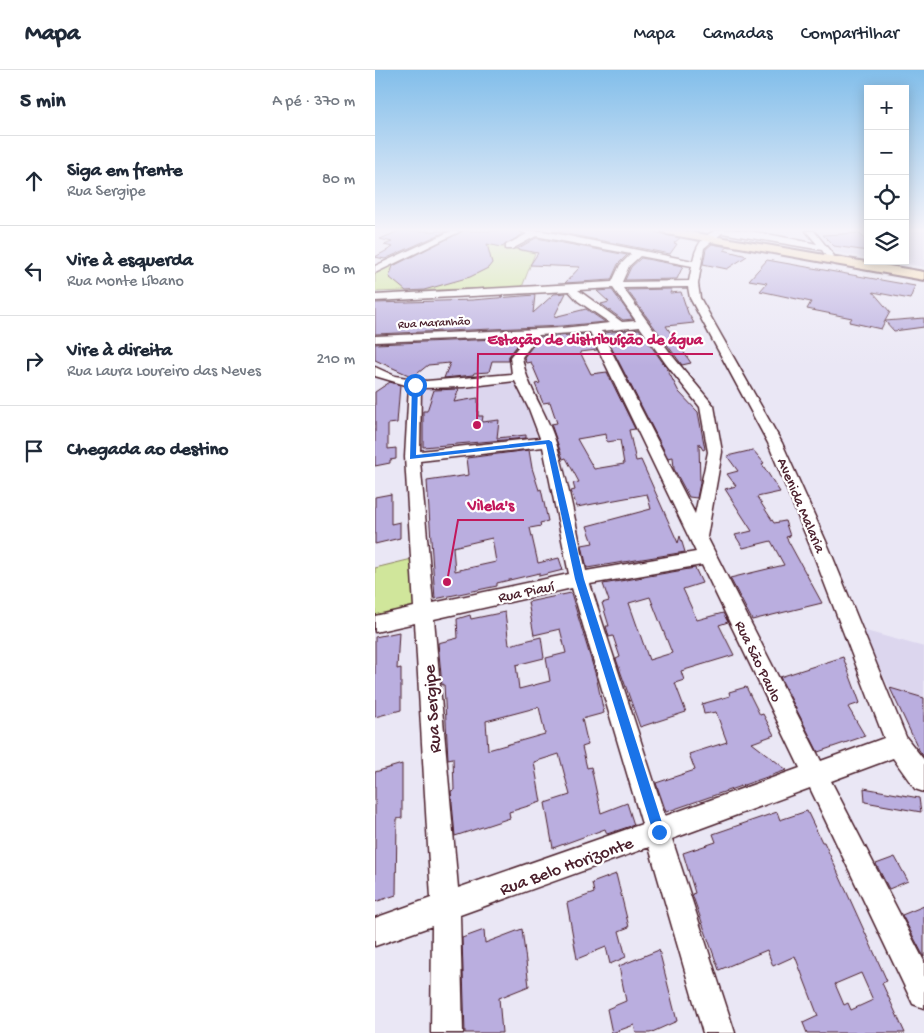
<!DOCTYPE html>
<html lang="pt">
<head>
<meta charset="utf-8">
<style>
  :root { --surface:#fff; --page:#f2f2f3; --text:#1f2937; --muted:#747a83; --line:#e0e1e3 }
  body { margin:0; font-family:"Gochi Hand",sans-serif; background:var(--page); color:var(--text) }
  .controls { position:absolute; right:15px; top:15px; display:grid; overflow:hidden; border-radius:0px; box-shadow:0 2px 12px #0003 }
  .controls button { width:45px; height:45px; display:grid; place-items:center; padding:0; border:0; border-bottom:1px solid var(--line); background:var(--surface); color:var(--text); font:25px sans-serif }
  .stop { position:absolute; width:15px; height:15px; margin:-11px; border:4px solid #1a73e8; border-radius:50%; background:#fff }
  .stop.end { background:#1a73e8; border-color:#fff; box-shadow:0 1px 5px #0008 }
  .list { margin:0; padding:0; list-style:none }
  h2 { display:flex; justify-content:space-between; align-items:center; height:65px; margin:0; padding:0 20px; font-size:21px }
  h2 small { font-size:16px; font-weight:400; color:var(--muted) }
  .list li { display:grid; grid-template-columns:32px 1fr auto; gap:15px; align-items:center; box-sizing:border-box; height:90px; padding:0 20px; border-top:1px solid var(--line) }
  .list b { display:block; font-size:19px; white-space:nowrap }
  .list p { margin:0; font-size:16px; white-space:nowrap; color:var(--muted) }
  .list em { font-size:16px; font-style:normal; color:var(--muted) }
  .icon { flex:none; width:28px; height:28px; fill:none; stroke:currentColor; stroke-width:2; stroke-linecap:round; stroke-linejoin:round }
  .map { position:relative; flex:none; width:549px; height:963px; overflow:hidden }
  header { display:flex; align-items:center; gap:30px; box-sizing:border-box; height:70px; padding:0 25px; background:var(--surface); border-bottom:1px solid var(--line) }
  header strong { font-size:24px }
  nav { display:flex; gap:28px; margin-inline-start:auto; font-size:18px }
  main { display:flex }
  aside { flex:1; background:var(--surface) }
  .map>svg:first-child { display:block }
</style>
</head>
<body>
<header>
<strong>Mapa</strong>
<nav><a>Mapa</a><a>Camadas</a><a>Compartilhar</a></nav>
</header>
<main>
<aside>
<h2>5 min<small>A pé · 370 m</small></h2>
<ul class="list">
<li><svg class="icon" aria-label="ahead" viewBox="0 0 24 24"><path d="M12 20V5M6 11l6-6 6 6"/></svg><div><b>Siga em frente</b><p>Rua Sergipe</p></div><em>80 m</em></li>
<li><svg class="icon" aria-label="left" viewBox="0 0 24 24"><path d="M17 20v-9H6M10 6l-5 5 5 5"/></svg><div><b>Vire à esquerda</b><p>Rua Monte Líbano</p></div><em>80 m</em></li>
<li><svg class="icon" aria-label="right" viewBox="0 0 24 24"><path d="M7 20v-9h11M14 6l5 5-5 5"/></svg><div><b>Vire à direita</b><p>Rua Laura Loureiro das Neves</p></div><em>210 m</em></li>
<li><svg class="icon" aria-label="arrive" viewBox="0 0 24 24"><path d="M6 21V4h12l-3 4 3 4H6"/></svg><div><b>Chegada ao destino</b></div></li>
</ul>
</aside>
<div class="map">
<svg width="549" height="963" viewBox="0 0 549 963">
  <rect width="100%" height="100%" fill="#eae7f5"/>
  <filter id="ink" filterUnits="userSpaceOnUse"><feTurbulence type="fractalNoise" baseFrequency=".02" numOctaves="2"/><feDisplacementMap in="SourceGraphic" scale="10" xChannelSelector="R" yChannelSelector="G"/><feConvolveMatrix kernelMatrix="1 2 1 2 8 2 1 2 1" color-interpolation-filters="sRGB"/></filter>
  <g filter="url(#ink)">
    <path fill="#dcd6ee" d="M438,161H493V188L460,182Z
      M530,161H549V197L513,191H530Z
      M141,311L156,340L162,369L44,383L45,317Z
      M487,560L549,577V679L542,677Z"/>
    <path fill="#d0e69b" stroke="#8d8263" d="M103,172L160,183L147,217L0,222V203L61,175Z
      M41,488L46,541L0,551V498Z"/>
    <path fill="#baaedf" stroke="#4a1f2b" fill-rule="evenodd" d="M24,161H72L10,189L0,187L18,177L9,175L17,172L5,169Z
      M88,161H144L148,164L127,177L112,174L117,193L113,198L95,207L49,220L31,221L14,207L18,196Z
      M177,161H275L305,168L299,173L302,174L295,184Z
      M484,163L493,172V181L459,176L448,165Z
      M161,168L252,185L243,194L236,210L190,213L205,197L155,195L163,183L142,179Z
      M337,174L353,177L349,180L372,186L352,199L328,194L331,179Z
      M266,188L308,196L302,209L250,210L256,197Z
      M392,190L540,216L535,229L498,222L515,242L510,251L549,248V257L519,261L510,251L506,259L474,252L477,248L432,239L436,232L385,221L392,213L374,210Z
      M297,219L295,223L306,222L313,243L319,253L291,256L316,293L307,295L252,220Z
      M237,220L258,249L248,250L226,234L234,232L222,221Z
      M191,223L179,247L211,239L230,252L187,256L0,264V233L97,230L160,225L158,243L179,224Z
      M264,259L291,297L304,322L323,342L330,379L328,380L324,373L325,413L322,428L314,427L299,399L298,387L293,388L229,263Z
      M214,264L222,280L205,282L216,304L232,302L260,359L254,360L261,391L266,390L303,473L305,466L310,482L212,498L207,475L218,473L212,456L276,439L272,424L202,437L196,421L200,420L198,413L204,412L191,388L188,389L176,354L182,353L175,332L168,333L160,314L165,313L156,292L151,293L149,287L165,267ZM231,364L232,372L245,370L249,394L219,399L202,369Z
      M148,268L134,286V291H117L114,302L99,303L98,305L69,308L75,293L53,295L38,307L0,290V274Z
      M15,312L25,315L22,353L13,354V379L21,378V389L15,390V393L0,396V322Z
      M84,319L79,332L103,328V346H108L107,352L124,350L122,368L151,365V368L48,377V341H52L59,320Z
      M154,380L157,398L164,420L166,419L173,451L165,453L166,456L155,458L163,493L184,488L188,500L164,506V503L122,513V516L60,529L52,411L94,405L92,388ZM117,468L121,492L80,501L78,477Z
      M378,380L389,393L387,394L405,422L382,427L399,453L410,451L415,466L411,467L447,533L377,550L355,508L409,495L396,471L368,478L360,465L377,461L350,419L361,416L352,404L363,401L352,386Z
      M16,424V454L25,452V468L0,474V427Z
      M320,498L327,513L308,519L322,550L348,543L353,552L344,555L359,585L306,601L309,610L300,613L311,642L265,657L241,589L245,587L238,566L234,567L231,556H234L227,533L234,531L228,514ZM275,527L297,583L274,590L254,533Z
      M196,523L221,606L229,643L207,649L213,675L207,677L212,698L216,697L226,743L252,733L259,755L232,764L230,759L178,778L170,733L195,725L184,684L159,692L166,732L134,742L135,748L80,766L76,721L79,720L78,688L73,689L69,614L67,615L63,573L83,568L82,549L95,545L96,549L130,542L134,575L166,567L169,588L141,595L144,619L175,611L171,588L191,583L185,559L159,565L153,532ZM164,637L170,664L113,680L111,651Z
      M24,562L22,599L26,598V640L0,647V567Z
      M468,587L485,633L473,637L490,666L443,682L405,607Z
      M371,617L385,645L388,644L399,665L377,673L412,700L291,742L281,713L320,700L314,684L352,672L341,642L329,644L327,634L355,626L354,622Z
      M515,618L549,628V687L544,680Z
      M27,694V748L22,749L21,825L0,832V702Z
      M489,718L544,728L546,742L490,732Z
      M432,741L447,772H449L512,911L507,913L530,963H432L428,953L443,946L420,886L398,896L392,880L344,900L317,824L320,823L308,783L341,772L338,764L402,742L405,750ZM486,903L498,930L476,940L473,933L469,935L460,914Z
      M520,787L533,811L514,819L501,794Z
      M241,804L254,857L244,861L251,887L235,894L231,877L202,889L192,833L219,823L217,813Z
      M549,836V887L527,845Z
      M147,859L154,916L124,928L127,963H90L87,868L109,860L110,873Z
      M284,880L302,951L275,963H261L259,955L237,963L232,939L251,931L244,896Z"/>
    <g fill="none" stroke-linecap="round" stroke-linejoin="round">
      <defs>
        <path id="minor" d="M76,161H86L0,203V196Z
          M146,161H168L318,191C320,179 327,165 340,161C358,155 421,170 442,174L431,161H439L459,186L455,189L452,188L447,180L347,163L329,178L323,214L325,228L407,373L454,478L531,667L549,690V722L540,719L518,688L456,711L549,891V938L538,934L435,718L297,769L360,963H328L274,777L85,845L88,963H56L57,856L0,876V848L56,828L40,553L0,562V546L39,537L30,387L34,316L0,306V297L20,306L51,311L137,304L135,287L152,266L0,272V266L187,258L235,253L203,231L194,221L0,231V225L237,212L245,195L256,184L161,166L137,179H131V175L152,164ZM265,186L317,196L314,211L247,212L254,196ZM313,217L315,228L393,373L436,478L509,668L446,691L332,467L347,382L339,336L299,288L248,218ZM238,218L261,251L247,252L203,220ZM265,257L291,294L325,337L333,382L320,444L226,261ZM215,262L321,482L211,501C201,458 194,414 181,373C172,342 152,319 147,287L164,265ZM140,311L154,339L165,368L45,381L46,318L89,317ZM168,377L194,504L58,533L45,391ZM327,495L425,698L290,746L215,514ZM197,518L267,754L83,818L59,549Z"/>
        <path id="major" d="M287,161H309L549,202V210L292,164Z"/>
      </defs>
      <use href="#minor" stroke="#4a1f2b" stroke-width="3"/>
      <use href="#major" stroke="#4a1f2b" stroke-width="4"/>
      <use href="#minor" fill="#fff" fill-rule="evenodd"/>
      <use href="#major" fill="#fbddab" fill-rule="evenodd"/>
    </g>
  </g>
  <linearGradient id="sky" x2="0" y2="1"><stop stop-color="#82beea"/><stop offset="0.54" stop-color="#f6f4fa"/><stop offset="1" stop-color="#f6f4fa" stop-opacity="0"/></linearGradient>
  <rect width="549" height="296" fill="url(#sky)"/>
  <path fill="#1a73e8" d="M40,313L43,315L41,385L174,370L177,372L209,509L290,762L288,766H280L278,762L200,509L171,374L35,389L37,315Z"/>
  <g text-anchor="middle" stroke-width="4.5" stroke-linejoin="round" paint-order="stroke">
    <g font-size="12" fill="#4a1f2b" stroke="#fff">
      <text transform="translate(59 252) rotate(-3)" y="4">Rua Maranhão</text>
    </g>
    <g font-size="15" fill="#4a1f2b" stroke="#fff">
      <text transform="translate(427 435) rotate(67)" y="5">Avenida Malaria</text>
      <text transform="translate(151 521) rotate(-12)" y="5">Rua Piauí</text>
      <text transform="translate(384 591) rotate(64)" y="5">Rua São Paulo</text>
    </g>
    <g font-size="18" fill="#4a1f2b" stroke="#fff">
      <text transform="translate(56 639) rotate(-94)" y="6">Rua Sergipe</text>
      <text transform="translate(191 795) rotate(-20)" y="6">Rua Belo Horizonte</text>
    </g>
  </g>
  <path fill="none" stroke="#c2185b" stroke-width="2" d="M102 355L103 284H338M72 512L83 450H149"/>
  <g fill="#c2185b" stroke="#fff" stroke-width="2">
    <circle cx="102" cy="355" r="5"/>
    <circle cx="72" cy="512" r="5"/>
  </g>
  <g font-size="16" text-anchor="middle" font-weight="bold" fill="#c2185b" stroke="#fff" stroke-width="4.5" stroke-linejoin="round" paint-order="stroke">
    <text x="220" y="274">Estação de distribuíção de água</text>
    <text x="116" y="440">Vilela's</text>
  </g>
</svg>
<div class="controls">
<button>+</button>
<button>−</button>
<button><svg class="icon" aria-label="locate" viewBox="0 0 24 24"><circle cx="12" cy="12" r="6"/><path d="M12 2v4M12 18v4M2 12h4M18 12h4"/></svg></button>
<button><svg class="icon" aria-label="layers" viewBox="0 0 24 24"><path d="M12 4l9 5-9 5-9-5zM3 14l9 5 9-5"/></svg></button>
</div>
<div class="stop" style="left:40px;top:315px"></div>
<div class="stop end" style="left:284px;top:762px"></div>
</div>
</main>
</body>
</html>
